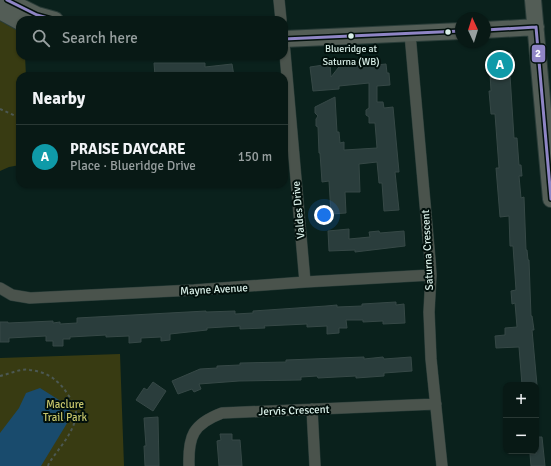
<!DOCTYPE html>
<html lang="en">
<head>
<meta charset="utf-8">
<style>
  :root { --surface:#081915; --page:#162622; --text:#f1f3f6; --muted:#98a0a0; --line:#293834; --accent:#8c9099 }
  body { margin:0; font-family:Signika,sans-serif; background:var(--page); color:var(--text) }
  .controls { position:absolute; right:12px; bottom:12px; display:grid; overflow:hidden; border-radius:8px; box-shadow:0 1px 3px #0004 }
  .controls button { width:36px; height:36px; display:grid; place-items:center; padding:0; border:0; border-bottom:1px solid var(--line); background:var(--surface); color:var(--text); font:20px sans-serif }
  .compass { position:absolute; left:455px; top:12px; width:36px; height:36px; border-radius:50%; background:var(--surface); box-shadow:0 1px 3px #0004; rotate:356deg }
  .you { position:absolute; left:324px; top:215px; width:14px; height:14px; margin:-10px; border:3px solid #fff; border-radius:50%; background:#1a73e8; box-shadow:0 0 0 6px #1a73e833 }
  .badge { display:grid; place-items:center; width:26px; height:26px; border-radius:50%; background:var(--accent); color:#fff; font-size:13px; font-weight:700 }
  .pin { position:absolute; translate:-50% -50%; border:2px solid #fff; box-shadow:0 1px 4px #0006 }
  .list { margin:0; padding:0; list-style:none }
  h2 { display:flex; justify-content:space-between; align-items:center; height:52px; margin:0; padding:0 16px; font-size:17px }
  h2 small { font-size:13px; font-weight:400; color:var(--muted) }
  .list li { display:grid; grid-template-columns:26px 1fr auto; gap:12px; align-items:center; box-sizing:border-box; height:64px; padding:0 16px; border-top:1px solid var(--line) }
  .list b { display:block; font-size:15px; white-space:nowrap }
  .list p { margin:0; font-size:13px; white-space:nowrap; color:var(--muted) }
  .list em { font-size:13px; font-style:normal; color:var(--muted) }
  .icon { flex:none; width:22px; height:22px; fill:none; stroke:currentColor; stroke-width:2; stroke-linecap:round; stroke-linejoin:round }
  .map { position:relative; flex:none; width:551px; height:466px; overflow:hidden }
  .search { position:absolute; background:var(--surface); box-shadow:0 1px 3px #0004; left:16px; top:16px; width:272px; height:44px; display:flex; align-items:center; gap:10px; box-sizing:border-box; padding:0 14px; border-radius:12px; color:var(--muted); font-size:15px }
  .panel { position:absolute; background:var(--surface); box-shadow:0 1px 3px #0004; left:16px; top:72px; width:272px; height:116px; border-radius:12px }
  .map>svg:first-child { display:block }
</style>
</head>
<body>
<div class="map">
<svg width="551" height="466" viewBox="0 0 551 466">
  <rect width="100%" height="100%" fill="#0a211c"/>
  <path fill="#383b12" d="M0,16L20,27V56H25L26,76H20V165L9,167L0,171Z
    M120,354L124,466H0V358Z"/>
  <path fill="#194b6d" d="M40,388L67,405L72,415L41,466H0V433L19,408L26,393Z"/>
  <path fill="#2a3d3c" stroke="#364846" d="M511,53L512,75H510L514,138H517L519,165H521L522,176H519L521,198L524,197L526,250H527L528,260H529L531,316H532L534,330H532L537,385H522L519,347L496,348L495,336L505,335V328L517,327L515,303L512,304L511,291L516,290L513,246H510L509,216L500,217L496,168H499L495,114H491L489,91H491L489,55Z
    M355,62H359L366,66L386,64L387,73H389L390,85L377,86V102H383L384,108L393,107L399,172H395L399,210L384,211L382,183H379L377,162L359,164L360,192H345L346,213L331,214L329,181L322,182L320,153H319L318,127L316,126V119L318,116L315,113V107L335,97L337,132H339L340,143L344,142V150L377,148L375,123H369V117L366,115V110L369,108V83L339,86V89L313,91L310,67L330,64L331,77L342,63H346L350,66Z
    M154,63H205V67L232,64L234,76H155Z
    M349,229V239L370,237L369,232L379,231L380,233L404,231L405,246L355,252V250L329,251L328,231Z
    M396,302V305L404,304L405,323L383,324V321L363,322V320H346L347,328H339V333L327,334V326L307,327V324L264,326L265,328L240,329V326L207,328V330L170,334V340L161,341V337L141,338V342L129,343V336L106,337V335L70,337V339H63V346H53V341H46V336L9,338V342H0V322H8V323L53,321V323L60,322V324L77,323V318L206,311V312L235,311V314L253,313V311L326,306L337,305V307L362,306V304Z
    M364,357V359L383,357L384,359L411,357L412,371L384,373V376L356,378V376L318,378L317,376L301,377V380L239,381L199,384L201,389L194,392L192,389L178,394L172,381L200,369L217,368V366L240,365V363L286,362V360Z
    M153,382L166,391L153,411L136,400L144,388L147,390Z
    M158,417L159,466H145L144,446H146L144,418Z
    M220,434H232V440H240L242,466H219L217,441L221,440Z
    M536,437H542L545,466H531L530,454H536Z"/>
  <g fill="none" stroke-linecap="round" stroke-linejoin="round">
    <defs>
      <path id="street" d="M279,0L281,20
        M410,34L430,260L431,275L429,312L431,359L442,466
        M284,42L305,282
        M0,288L12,295L30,298L194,290L305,282L431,275
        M312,409L315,466
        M189,466C188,436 193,424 222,413L436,404"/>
      <path id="secondary" d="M7,0L37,15L55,20
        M533,0L551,199
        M0,11L20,22
        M485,30L536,27
        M284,39L461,31"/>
    </defs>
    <use href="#street" stroke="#293c38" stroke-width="12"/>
    <use href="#secondary" stroke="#293c38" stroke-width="18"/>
    <path stroke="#4c5853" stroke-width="2" stroke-dasharray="3 3" stroke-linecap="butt" d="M0,109L20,118
      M0,376C10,374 20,368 30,370C38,371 49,374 55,380C63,385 78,407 76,416C73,434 59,448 49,463L48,466"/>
    <use href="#street" stroke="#4a534c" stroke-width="11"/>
    <use href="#secondary" stroke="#535d56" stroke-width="16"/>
    <defs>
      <path id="bus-1" d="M7,0L37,15L55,20
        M536,27L551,199
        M485,30L536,27
        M284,39L461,31"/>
    </defs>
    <use href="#bus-1" stroke="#02100c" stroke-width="6"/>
    <use href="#bus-1" stroke="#8f85c5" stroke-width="3"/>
  </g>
  <g fill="#d9efe8" stroke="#02100c" stroke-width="1.5">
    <circle cx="448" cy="32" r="3.5"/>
    <circle cx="351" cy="36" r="3.5"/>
  </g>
  <g text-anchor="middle" stroke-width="4" stroke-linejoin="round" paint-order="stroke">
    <g font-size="10" fill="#d9efe8" stroke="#02100c">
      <text x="351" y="52">Blueridge at<tspan x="351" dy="13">Saturna (WB)</tspan></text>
    </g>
    <g font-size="11" fill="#d9efe8" stroke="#02100c">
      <text transform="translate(298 210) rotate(-95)" y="4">Valdes Drive</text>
      <text transform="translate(427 250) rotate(-93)" y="4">Saturna Crescent</text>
      <text transform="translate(214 289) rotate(-3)" y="4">Mayne Avenue</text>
      <text transform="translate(294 410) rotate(-2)" y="4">Jervis Crescent</text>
    </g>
    <g font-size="11" fill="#c6c56b" stroke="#02100c">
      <text x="65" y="408">Maclure<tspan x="65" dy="13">Trail Park</tspan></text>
    </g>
  </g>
  <rect stroke="#02100c" stroke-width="1.5" x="531" y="44" width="15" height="19" rx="4" fill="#8f85c5"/>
  <g font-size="11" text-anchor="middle" font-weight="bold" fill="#fff">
    <text x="538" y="57">2</text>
  </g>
</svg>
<div class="controls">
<button>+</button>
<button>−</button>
</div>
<svg class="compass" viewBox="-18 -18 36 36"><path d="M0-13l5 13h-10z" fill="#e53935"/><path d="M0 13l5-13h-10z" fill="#98a0a0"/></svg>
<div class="you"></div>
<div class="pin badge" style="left:500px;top:65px;background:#0f9aa8">A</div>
<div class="search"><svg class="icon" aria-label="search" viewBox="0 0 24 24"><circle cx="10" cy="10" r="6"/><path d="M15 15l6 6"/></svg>Search here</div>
<section class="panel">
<h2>Nearby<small></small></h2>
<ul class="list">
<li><span class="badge" style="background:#0f9aa8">A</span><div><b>PRAISE DAYCARE</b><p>Place · Blueridge Drive</p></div><em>150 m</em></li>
</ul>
</section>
</div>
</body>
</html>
